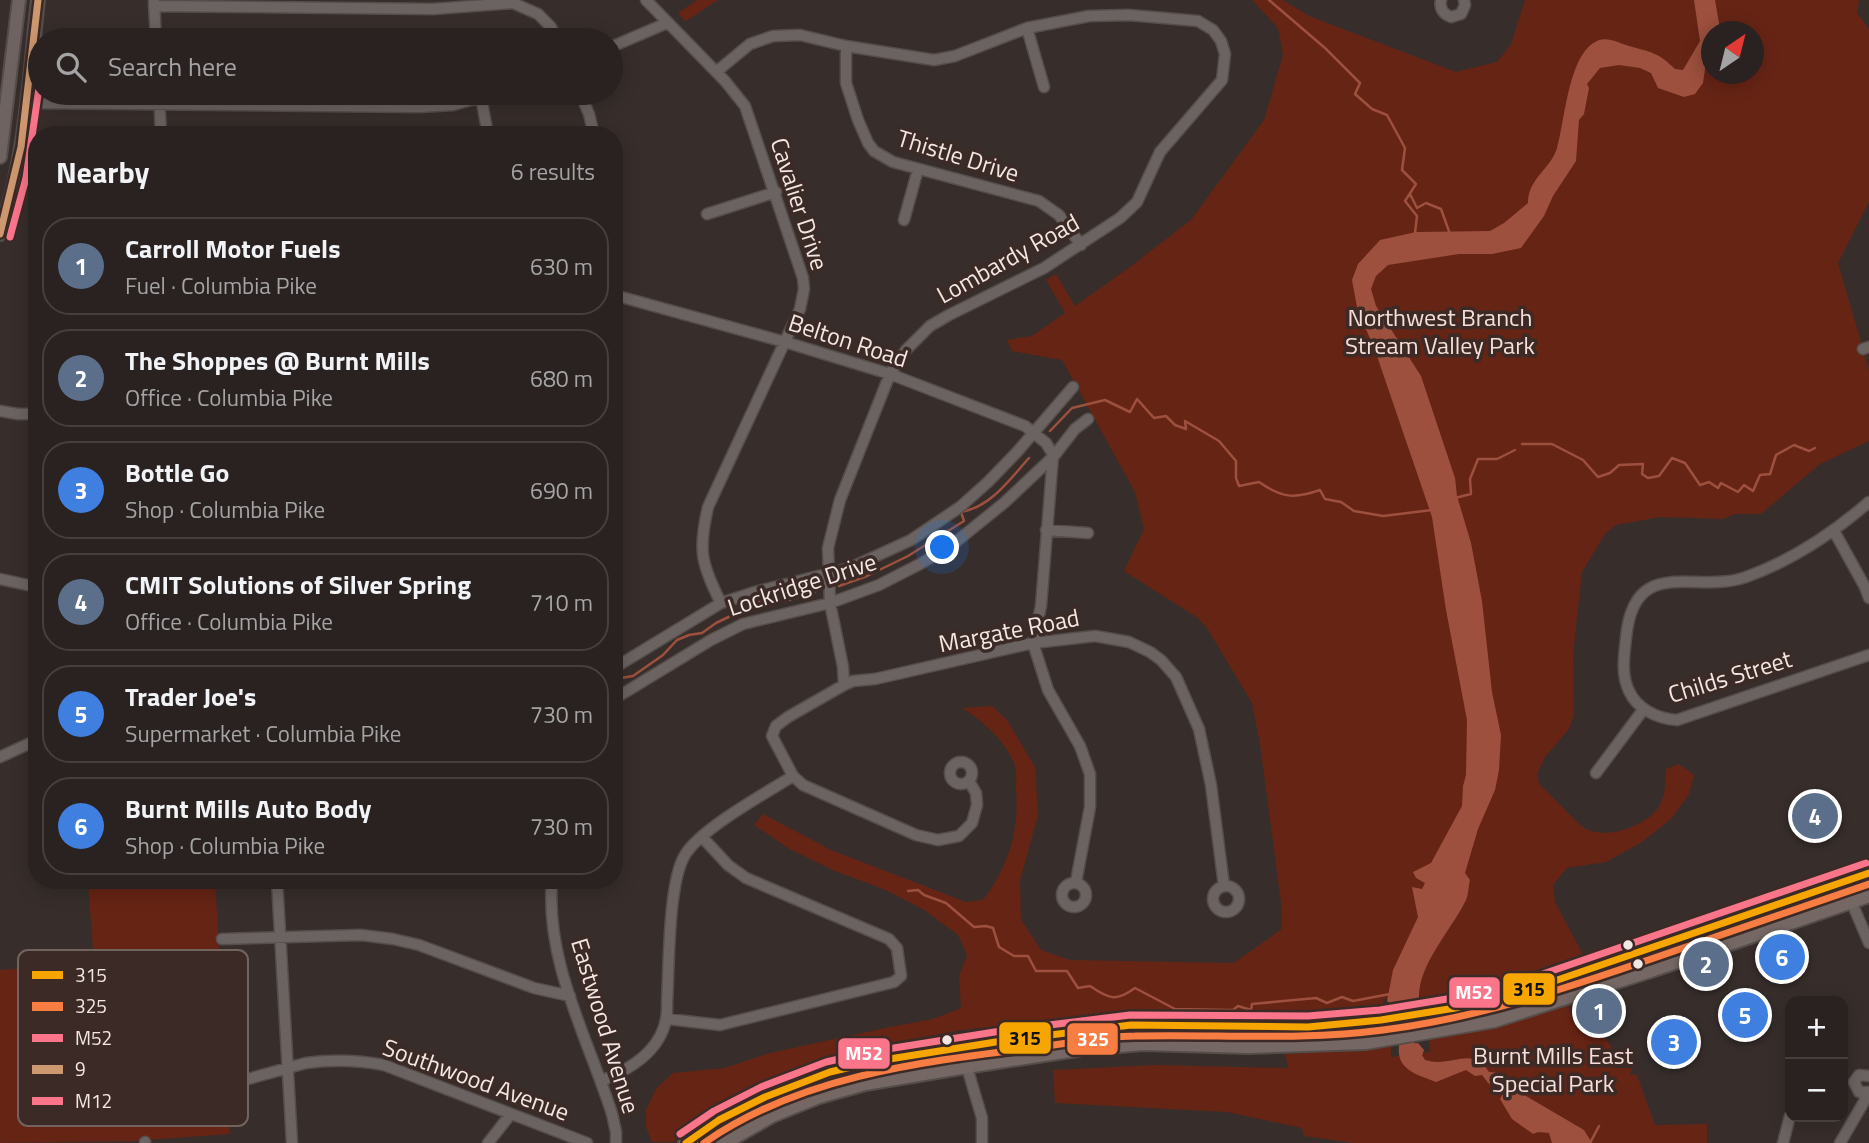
<!DOCTYPE html>
<html lang="en">
<head>
<meta charset="utf-8">
<style>
  :root { --surface:#292220; --page:#352f2d; --text:#f1f3f6; --muted:#a5a4a5; --line:#453f3e; --accent:#1a73e8 }
  body { margin:0; font-family:"Titillium Web",sans-serif; background:var(--page); color:var(--text) }
  .controls { position:absolute; right:21px; bottom:21px; display:grid; overflow:hidden; border-radius:14px; box-shadow:0 4px 18px #0003 }
  .controls button { width:63px; height:63px; display:grid; place-items:center; padding:0; border:0; border-bottom:2px solid var(--line); background:var(--surface); color:var(--text); font:35px sans-serif }
  .compass { position:absolute; left:1701px; top:21px; width:63px; height:63px; border-radius:50%; background:var(--surface); box-shadow:0 4px 18px #0003; rotate:35deg }
  .you { position:absolute; left:943px; top:548px; width:24px; height:24px; margin:-18px; border:5px solid #fff; border-radius:50%; background:#1a73e8; box-shadow:0 0 0 10px #1a73e833 }
  .badge { display:grid; place-items:center; width:46px; height:46px; border-radius:50%; background:var(--accent); color:#fff; font-size:23px; font-weight:700 }
  .pin { position:absolute; translate:-50% -50%; border:4px solid #fff; box-shadow:0 2px 7px #0006 }
  .list { margin:0; padding:0; list-style:none }
  h2 { display:flex; justify-content:space-between; align-items:center; height:91px; margin:0; padding:0 28px; font-size:30px }
  h2 small { font-size:23px; font-weight:400; color:var(--muted) }
  .list li { display:grid; grid-template-columns:46px 1fr auto; gap:21px; align-items:center; box-sizing:border-box; height:98px; margin:0 14px 14px; padding:0 14px; border:2px solid var(--line); border-radius:28px }
  .list b { display:block; font-size:26px; white-space:nowrap }
  .list p { margin:0; font-size:23px; white-space:nowrap; color:var(--muted) }
  .list em { font-size:23px; font-style:normal; color:var(--muted) }
  .icon { flex:none; width:38px; height:38px; fill:none; stroke:currentColor; stroke-width:2; stroke-linecap:round; stroke-linejoin:round }
  .map { position:relative; flex:none; width:1869px; height:1143px; overflow:hidden }
  .search { position:absolute; background:var(--surface); box-shadow:0 4px 18px #0003; left:28px; top:28px; width:595px; height:77px; display:flex; align-items:center; gap:18px; box-sizing:border-box; padding:0 24px; border-radius:38px; color:var(--muted); font-size:26px }
  .panel { position:absolute; background:var(--surface); box-shadow:0 4px 18px #0003; left:28px; top:126px; width:595px; height:763px; border-radius:28px }
  .map>svg:first-child { display:block }
</style>
</head>
<body>
<div class="map">
<svg width="1869" height="1143" viewBox="0 0 1869 1143">
  <rect width="100%" height="100%" fill="#372e2b"/>
  <path fill="#662415" fill-rule="evenodd" d="M697,0H718L686,21L678,13Z
    M1252,0H1283L1309,16L1456,72L1497,62L1511,44L1525,0H1859L1857,13L1869,29V202L1838,263L1869,370V441L1820,464L1761,514H1735L1723,519L1660,517L1616,525L1605,534L1582,572L1573,654L1574,714L1569,729L1545,757L1537,774L1539,784C1550,793 1577,824 1586,829C1607,839 1640,828 1656,811C1665,801 1666,782 1666,769L1679,764L1694,775L1689,794L1672,818L1642,842L1606,862L1567,868L1553,885L1555,902L1587,962C1533,980 1478,995 1421,1006L1420,995L1383,999L1384,1010L1347,1015L1346,1011L1283,1014L1197,1013L1145,1010L962,1030L879,1045L805,1068L749,1089L672,1142H652L646,1127V1109L657,1088L673,1073L725,1068L770,1053L890,1027L933,1019L961,1008L959,976L967,955L958,935L926,911L888,891L833,870L790,849L754,825L763,814L831,850L966,902L983,900C1009,865 1019,833 1016,790C1016,781 1017,770 1014,763C1004,739 984,723 963,708L992,706L1007,720L1035,767L1038,815L1020,880L1021,920L1041,950L1070,960L1234,963L1282,929V910L1260,744L1252,703L1207,628L1198,618L1124,571L1144,529L1135,492L1062,360L1012,351L1007,340L1032,336L1065,313L1046,280L1056,274L1075,306L1126,270L1191,220L1264,120L1283,55L1278,28ZM1712,32H1754V74H1712Z
    M88,880H215L230,1134L133,1141L0,1143V970L94,964Z
    M1568,1003L1572,1017C1594,1029 1618,1038 1614,1068H1632L1630,1074L1637,1075L1655,1125L1707,1124V1143H1354L1304,1136L1302,1128L1227,1112L1055,1103L1053,1070L1155,1065L1288,1068L1285,1054L1362,1050V1046L1391,1044V1057L1430,1052L1429,1039L1486,1027Z"/>
  <path fill="#9e503e" d="M1694,0H1715L1720,29V31L1712,32L1711,59L1705,69L1703,83L1695,94L1684,97L1658,88L1651,73L1640,68L1619,65L1600,68L1587,84L1589,88L1584,114L1579,120L1576,161L1553,196L1544,216L1521,248L1492,254H1459L1388,265L1376,276L1371,289L1376,306L1421,376L1455,478L1457,496L1471,543L1482,601L1492,692L1501,735L1499,770L1495,790L1478,829L1465,873L1470,880C1468,887 1469,895 1465,902C1451,930 1418,965 1419,998L1412,1006L1396,1008L1387,1001L1393,970L1418,917L1412,887L1422,889L1425,883L1416,878L1413,872L1431,863L1462,806L1463,786L1466,775L1467,720L1446,610L1432,517L1377,356L1357,307L1352,280L1358,264L1380,240L1416,232L1490,231L1504,223L1528,203C1528,178 1551,169 1557,148C1565,122 1568,54 1597,41C1607,36 1619,43 1629,46C1650,52 1658,52 1675,69L1683,70L1700,41Z
    M1418,1043L1424,1050L1421,1059C1426,1060 1432,1062 1438,1062C1459,1062 1474,1049 1489,1072L1499,1073L1501,1080L1514,1084L1519,1094L1526,1096L1584,1130L1592,1143H1552L1549,1133L1538,1132L1533,1134L1512,1119L1500,1099L1504,1092L1494,1082L1489,1084L1482,1075L1475,1076L1466,1070L1436,1082C1418,1075 1396,1070 1399,1046Z"/>
  <g fill="none" stroke-linecap="round" stroke-linejoin="round">
    <path stroke="#9e503e" stroke-width="2.5" d="M1269,0L1325,48L1360,83L1355,94L1372,109L1387,115L1405,148L1402,170L1416,184L1405,201L1417,216L1415,233
      M1410,194L1417,208L1426,203L1441,209L1450,234
      M1050,431L1072,408L1105,400L1130,412L1137,399L1154,418L1166,416L1175,425L1186,429L1185,421L1219,441L1236,461V478L1239,486L1259,482C1282,498 1294,499 1320,490L1325,499L1341,502L1354,511L1383,516L1432,510
      M1522,444H1552L1583,460L1598,477L1610,473L1619,465L1643,464L1642,474L1648,478L1659,476L1672,458L1685,463L1700,485L1709,482L1718,488L1721,483L1738,492L1744,485L1753,491L1760,475L1770,474L1776,455L1794,445L1809,451L1815,448
      M1455,498L1471,494L1470,479L1478,459H1497L1515,450
      M839,586L867,576L908,556L964,521L961,512C991,507 1009,480 1029,458
      M621,678L633,676L663,655L677,640L689,635L702,633L716,623L762,601L769,606L775,599L785,601L815,592
      M908,891L918,890L924,895L946,903L974,927L986,926L993,928L999,947L1014,956H1028L1036,971H1067L1078,988L1090,986C1109,999 1116,1002 1135,988L1175,1009L1233,1010L1238,1006L1251,1010L1252,1004L1316,998L1327,1003L1342,997L1353,1001L1390,994
      M1590,1143L1599,1126"/>
    <path stroke="#9e503e" stroke-width="16" d="M1404,986L1398,1000L1409,1055L1413,1062H1417"/>
    <defs>
      <path id="minor" d="M646,0L725,81L745,106L803,278L804,289L800,309L708,507C698,550 701,564 721,603
        M1441,0C1439,8 1443,14 1451,17L1461,14L1465,5L1464,0
        M154,2L156,40
        M154,6L433,9L513,3L538,14L551,27L557,40
        M1027,28L1044,87
        M846,46V83L858,120L868,143L874,151L893,162L1039,201L1059,215L1081,245
        M611,47L667,23
        M716,72L750,44L773,36L800,35L846,46L934,60L955,56L1027,28L1089,16L1129,15L1198,21L1213,30L1221,41L1225,54L1222,80L1160,152L1137,202L1120,218L1044,268L949,315L930,326L906,350L890,374L840,500L828,548L830,603L843,667L844,685
        M159,93L161,135
        M580,93L589,114L594,135
        M481,97L488,135
        M28,103L419,107L453,105L497,93
        M707,214L776,192
        M904,220L918,169
        M614,295L785,342L890,374L1025,426L1046,443L1054,456
        M1863,349L1869,347
        M0,411L18,414H37
        M1053,456L1041,606L1033,643L1048,690L1080,746L1090,774V807L1076,882
        M1869,502C1833,533 1791,561 1746,577C1696,595 1634,553 1626,638C1624,657 1621,674 1629,691C1637,709 1658,719 1677,720L1869,655
        M1046,530L1088,533
        M1834,531L1865,587L1869,598
        M0,579L37,587
        M614,668L721,603L755,592L850,568L911,540L960,507L988,482L1017,452L1073,387
        M614,699L711,640L743,624L830,603L879,585L920,564L952,545L1004,503L1054,456L1075,429L1088,419
        M0,757L37,740
        M950 773a11 11 0 1 1 22 0a11 11 0 1 1-22 0Z
        M1596,773L1643,710
        M969,781L976,793L977,805L972,823L959,836L938,840L916,835L803,785L793,776L772,736L776,726L788,717L844,685L853,681L875,679L1033,643L1095,636L1129,642L1150,652L1161,660L1176,677L1199,729L1211,785L1224,886
        M277,880L292,1143
        M552,880C545,962 588,1038 612,1114L616,1132V1143
        M1843,882L1869,943
        M1062 895a12 12 0 1 1 24 0a12 12 0 1 1-24 0Z
        M1213 899a13 13 0 1 1 26 0a13 13 0 1 1-26 0Z
        M222,939L361,935L393,939L419,945L534,988L570,996
        M668,1019L720,1025L894,982L901,976L897,948L889,939L746,878L728,865L702,837
        M961,1047L982,1118V1143
        M601,1081C636,1067 669,1045 667,1004C669,969 668,882 685,855C700,829 766,793 793,776
        M1868,1092H1859L1854,1082L1859,1075L1869,1076
        M146,1107L306,1063C334,1059 357,1060 384,1065L587,1143
        M145,1142V1143
        M488,1143L510,1115
        M1783,1143L1790,1116
        M1840,1143L1865,1100L1864,1093"/>
      <path id="major" d="M0,157L19,0
        M0,234C26,158 29,79 38,0"/>
      <path id="highway" d="M686,1143L719,1120L765,1097L830,1072L877,1061L1002,1041L1131,1025L1308,1027L1381,1020L1455,1008L1540,986L1869,873
        M723,1143L772,1115L819,1096L865,1083L966,1066L1083,1048L1143,1043L1248,1046L1366,1042L1494,1020L1651,970L1869,895"/>
    </defs>
    <use href="#minor" stroke="#554d4a" stroke-width="13"/>
    <use href="#major" stroke="#554d4a" stroke-width="16"/>
    <use href="#highway" stroke="#554d4a" stroke-width="18"/>
    <use href="#minor" stroke="#6b6361" stroke-width="10"/>
    <use href="#major" stroke="#6e6360" stroke-width="12"/>
    <use href="#highway" stroke="#746764" stroke-width="14"/>
    <defs>
      <path id="bus-1" d="M686,1143L719,1120L765,1097L830,1072L877,1061L1002,1041L1131,1025L1308,1027L1381,1020L1455,1008L1540,986L1869,873"/>
      <path id="bus-2" d="M704,1143C800,1076 920,1062 1032,1048C1066,1044 1101,1036 1135,1036C1218,1034 1300,1041 1383,1030C1478,1018 1567,988 1657,957C1728,933 1798,908 1869,884"/>
      <path id="bus-3" d="M680,1134L714,1111L761,1087L826,1062L875,1051L1001,1031L1130,1015L1308,1016L1380,1010L1453,998L1537,976L1866,863"/>
      <path id="bus-4" d="M0,234L21,147L38,0"/>
      <path id="bus-5" d="M10,237L26,178L40,81"/>
    </defs>
    <use href="#bus-1" stroke="#3c2a26" stroke-width="12"/>
    <use href="#bus-2" stroke="#3c2a26" stroke-width="12"/>
    <use href="#bus-3" stroke="#3c2a26" stroke-width="12"/>
    <use href="#bus-4" stroke="#3c2a26" stroke-width="12"/>
    <use href="#bus-5" stroke="#3c2a26" stroke-width="12"/>
    <use href="#bus-1" stroke="#f7a600" stroke-width="7"/>
    <use href="#bus-2" stroke="#f77d43" stroke-width="7"/>
    <use href="#bus-3" stroke="#fa758a" stroke-width="7"/>
    <use href="#bus-4" stroke="#cd976f" stroke-width="7"/>
    <use href="#bus-5" stroke="#fa758a" stroke-width="7"/>
  </g>
  <g fill="#f3e7e4" stroke="#3c2a26" stroke-width="2.5">
    <circle cx="1628" cy="945" r="6"/>
    <circle cx="1638" cy="964" r="6"/>
    <circle cx="947" cy="1040" r="6"/>
  </g>
  <g text-anchor="middle" stroke-width="7" stroke-linejoin="round" paint-order="stroke">
    <g font-size="24" fill="#f3e7e4" stroke="#3c2a26">
      <text transform="translate(958 156) rotate(17)" y="8">Thistle Drive</text>
      <text transform="translate(799 204) rotate(72)" y="8">Cavalier Drive</text>
      <text transform="translate(1008 259) rotate(-29)" y="8">Lombardy Road</text>
      <text transform="translate(848 341) rotate(18)" y="8">Belton Road</text>
      <text transform="translate(802 585) rotate(-18)" y="8">Lockridge Drive</text>
      <text transform="translate(1009 631) rotate(-11)" y="8">Margate Road</text>
      <text transform="translate(1730 677) rotate(-17)" y="8">Childs Street</text>
      <text transform="translate(605 1026) rotate(73)" y="8">Eastwood Avenue</text>
      <text transform="translate(476 1080) rotate(20)" y="8">Southwood Avenue</text>
    </g>
    <g font-size="24" fill="#f7ded8" stroke="#3c2a26">
      <text x="1440" y="326">Northwest Branch<tspan x="1440" dy="28">Stream Valley Park</tspan></text>
      <text x="1553" y="1064">Burnt Mills East<tspan x="1553" dy="28">Special Park</tspan></text>
    </g>
  </g>
  <rect x="18" y="950" width="230" height="176" rx="10" fill="#3c2a26" stroke="#73635f" stroke-width="2"/>
  <rect x="32" y="971" width="31" height="8" fill="#f7a600"/>
  <rect x="32" y="1002" width="31" height="9" fill="#f77d43"/>
  <rect x="32" y="1034" width="31" height="8" fill="#fa758a"/>
  <rect x="32" y="1065" width="31" height="9" fill="#cd976f"/>
  <rect x="32" y="1097" width="31" height="8" fill="#fa758a"/>
  <g font-size="19" fill="#f3e7e4">
    <text x="75" y="982">315</text>
    <text x="75" y="1013">325</text>
    <text x="75" y="1045">M52</text>
    <text x="75" y="1076">9</text>
    <text x="75" y="1108">M12</text>
  </g>
  <g stroke="#3c2a26" stroke-width="2.5">
    <rect x="1502" y="972" width="54" height="34" rx="7" fill="#f7a600"/>
    <rect x="1448" y="976" width="53" height="33" rx="7" fill="#fa758a"/>
    <rect x="998" y="1021" width="54" height="34" rx="7" fill="#f7a600"/>
    <rect x="1066" y="1022" width="53" height="34" rx="7" fill="#f77d43"/>
    <rect x="837" y="1037" width="54" height="33" rx="7" fill="#fa758a"/>
  </g>
  <g font-size="19" text-anchor="middle" font-weight="bold" fill="#fff">
    <text x="1474" y="999">M52</text>
    <text x="1093" y="1046">325</text>
    <text x="864" y="1060">M52</text>
  </g>
  <g font-size="19" text-anchor="middle" font-weight="bold" fill="#111">
    <text x="1529" y="996">315</text>
    <text x="1025" y="1045">315</text>
  </g>
</svg>
<div class="controls">
<button>+</button>
<button>−</button>
</div>
<svg class="compass" viewBox="-18 -18 36 36"><path d="M0-13l5 13h-10z" fill="#e53935"/><path d="M0 13l5-13h-10z" fill="#a5a4a5"/></svg>
<div class="you"></div>
<div class="pin badge" style="left:1599px;top:1011px;background:#5c6f8a">1</div>
<div class="pin badge" style="left:1706px;top:964px;background:#5c6f8a">2</div>
<div class="pin badge" style="left:1674px;top:1042px;background:#3f7fe0">3</div>
<div class="pin badge" style="left:1815px;top:816px;background:#5c6f8a">4</div>
<div class="pin badge" style="left:1745px;top:1015px;background:#3f7fe0">5</div>
<div class="pin badge" style="left:1782px;top:957px;background:#3f7fe0">6</div>
<div class="search"><svg class="icon" aria-label="search" viewBox="0 0 24 24"><circle cx="10" cy="10" r="6"/><path d="M15 15l6 6"/></svg>Search here</div>
<section class="panel">
<h2>Nearby<small>6 results</small></h2>
<ul class="list">
<li><span class="badge" style="background:#5c6f8a">1</span><div><b>Carroll Motor Fuels</b><p>Fuel · Columbia Pike</p></div><em>630 m</em></li>
<li><span class="badge" style="background:#5c6f8a">2</span><div><b>The Shoppes @ Burnt Mills</b><p>Office · Columbia Pike</p></div><em>680 m</em></li>
<li><span class="badge" style="background:#3f7fe0">3</span><div><b>Bottle Go</b><p>Shop · Columbia Pike</p></div><em>690 m</em></li>
<li><span class="badge" style="background:#5c6f8a">4</span><div><b>CMIT Solutions of Silver Spring</b><p>Office · Columbia Pike</p></div><em>710 m</em></li>
<li><span class="badge" style="background:#3f7fe0">5</span><div><b>Trader Joe's</b><p>Supermarket · Columbia Pike</p></div><em>730 m</em></li>
<li><span class="badge" style="background:#3f7fe0">6</span><div><b>Burnt Mills Auto Body</b><p>Shop · Columbia Pike</p></div><em>730 m</em></li>
</ul>
</section>
</div>
</body>
</html>
